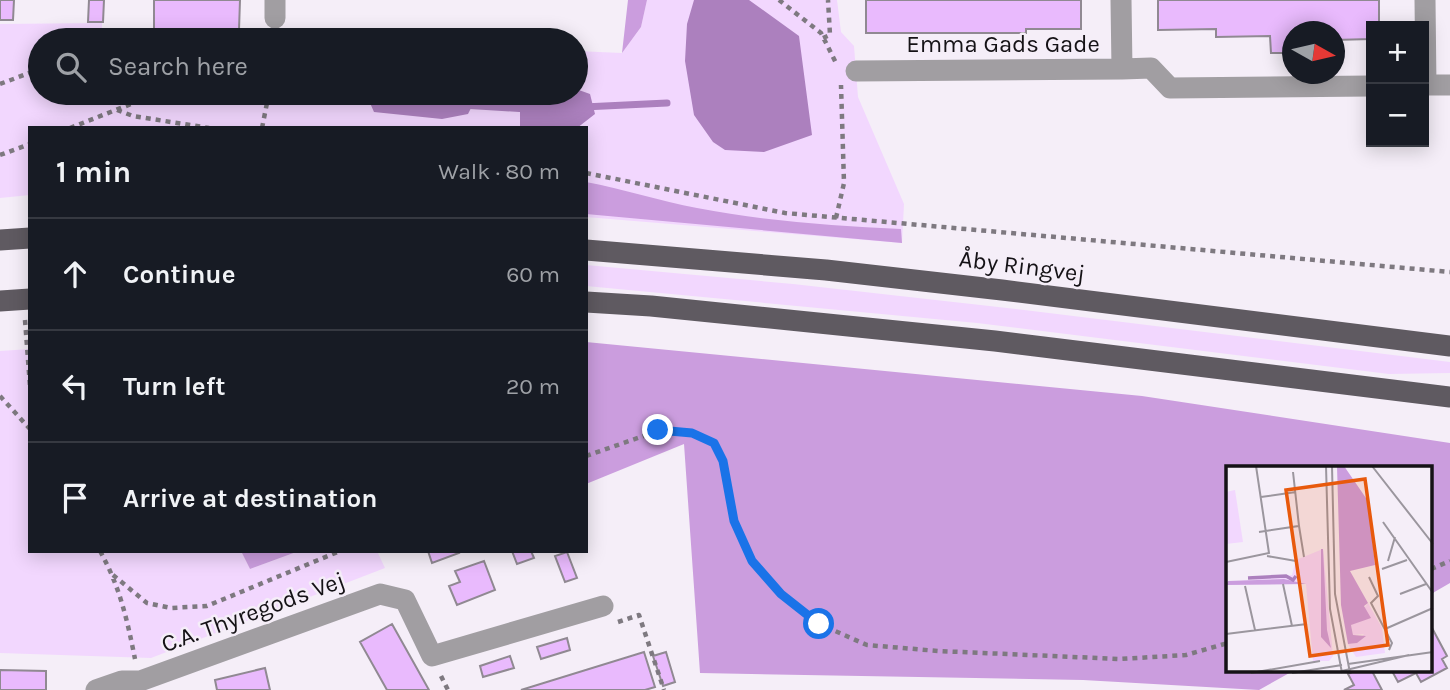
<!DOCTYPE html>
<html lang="en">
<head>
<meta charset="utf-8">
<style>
  :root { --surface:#171b24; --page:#20242c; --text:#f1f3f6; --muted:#9ea1a6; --line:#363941 }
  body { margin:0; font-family:Karla,sans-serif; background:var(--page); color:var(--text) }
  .controls { position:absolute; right:21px; top:21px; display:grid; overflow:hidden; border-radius:0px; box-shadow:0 4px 18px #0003 }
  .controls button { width:63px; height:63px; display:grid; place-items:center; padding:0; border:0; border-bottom:2px solid var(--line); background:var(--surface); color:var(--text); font:35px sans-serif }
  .compass { position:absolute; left:1282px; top:21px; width:63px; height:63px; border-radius:50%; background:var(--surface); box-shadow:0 4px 18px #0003; rotate:98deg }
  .stop { position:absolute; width:21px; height:21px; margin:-16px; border:5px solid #1a73e8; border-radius:50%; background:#fff }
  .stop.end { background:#1a73e8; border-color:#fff; box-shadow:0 2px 7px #0008 }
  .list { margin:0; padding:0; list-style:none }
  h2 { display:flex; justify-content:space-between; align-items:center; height:91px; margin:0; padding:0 28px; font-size:30px }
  h2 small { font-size:23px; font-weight:400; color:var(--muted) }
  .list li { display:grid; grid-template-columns:46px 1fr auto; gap:21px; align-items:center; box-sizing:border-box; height:112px; padding:0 28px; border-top:2px solid var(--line) }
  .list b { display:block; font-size:26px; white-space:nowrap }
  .list em { font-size:23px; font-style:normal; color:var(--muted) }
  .icon { flex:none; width:38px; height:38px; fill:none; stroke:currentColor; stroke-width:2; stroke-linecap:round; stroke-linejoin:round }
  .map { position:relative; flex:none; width:1450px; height:690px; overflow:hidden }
  .search { position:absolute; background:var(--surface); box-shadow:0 4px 18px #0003; left:28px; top:28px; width:560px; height:77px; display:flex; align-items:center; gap:18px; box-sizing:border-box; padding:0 24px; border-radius:38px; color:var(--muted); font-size:26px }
  .panel { position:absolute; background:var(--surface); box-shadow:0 4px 18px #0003; left:28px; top:126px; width:560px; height:427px; border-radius:0px }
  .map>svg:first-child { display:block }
</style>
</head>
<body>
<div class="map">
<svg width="1450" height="690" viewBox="0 0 1450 690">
  <rect width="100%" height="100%" fill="#f5eef8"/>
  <path fill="#f2d7fe" d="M647,0H837L841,32L854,46L858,97L904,204L902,243L586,217V128H30V195L0,198V24L102,23V40H40V93H576V51L622,53L641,27Z
    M586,265L793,284L1016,309L1450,362V373L1389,374L977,323L586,286Z
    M30,349V551H241L250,569L299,551H377L385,568L151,658L0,653V351Z"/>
  <path fill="#cb9dde" d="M628,0H647L641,27L622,53Z
    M586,182C623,189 660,201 697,208C764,221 833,226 901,229L902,243L586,214Z
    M586,342L1142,396L1450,443V583L1431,594V468H1228V671H1293L1259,690L1083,680L700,673L684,444L586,484Z
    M241,551H299L250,569Z"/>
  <path fill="#ac80be" d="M694,0H749L799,36L812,135L764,152L725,150L713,142L694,115L685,61L687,24Z
    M576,89L590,94L595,114L577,128H520V103L527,93H576Z
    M372,93H462L468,97L472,106L468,114L442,119L374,112L370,103Z"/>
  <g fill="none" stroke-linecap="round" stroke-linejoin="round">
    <path stroke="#ac80be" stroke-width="7" d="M462,105L527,109
      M584,107L667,103"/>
  </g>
  <path fill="#e9bafd" stroke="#908992" stroke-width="2" d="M0,0H14L13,20H0Z
    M89,0H104L103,22H88Z
    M154,0H240L239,30L173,29V38H154Z
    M866,0H1081V29H1026V33H866Z
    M1158,0H1379V26H1371V39L1334,40V32H1292V53H1271L1270,36L1216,37V29L1158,30Z
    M428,551H458L459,553L432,563Z
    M512,551H531L534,558L517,564Z
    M567,552L577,578L565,582L555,556Z
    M484,561L495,590L457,605L449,586L460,582L455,571Z
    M392,624L429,690H387L360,642Z
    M1431,626L1447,656L1442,659L1447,668L1421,682L1416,673L1398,682L1392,671H1431Z
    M567,638L570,650L541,659L537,647Z
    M644,652L655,687L645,690H521Z
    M666,652L675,682L663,686L653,656Z
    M510,656L514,668L483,677L480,666Z
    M265,668L270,690H217L215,680Z
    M0,670L46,671V690H0Z
    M1354,671H1372L1382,690H1344L1354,685L1348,674Z"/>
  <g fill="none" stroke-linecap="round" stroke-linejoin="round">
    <path stroke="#7e7980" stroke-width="4.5" stroke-dasharray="5 5" stroke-linecap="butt" d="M779,0L821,33L836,63
      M823,38L830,35L828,0
      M0,84L40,69
      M117,110L133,116L209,128
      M70,128L159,93
      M262,128L269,93
      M0,155L30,144
      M586,173L785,213L1450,272
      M836,218L844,183L841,85
      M25,320L30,386
      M0,396L30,429
      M586,456L658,431L692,433L714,443L723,461L734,521L752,561L781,594L819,624L867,645L938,651L1120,659L1186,655L1228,643
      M100,551C120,587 127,619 135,659
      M1431,569L1450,561
      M113,575L147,603L171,608L207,606L340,551
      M618,622L639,615L664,690
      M441,676L448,690"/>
    <path stroke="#a19ea2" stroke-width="21" d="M1425,0L1426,85
      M275,18V0
      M1122,69L1151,68L1170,88L1371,86
      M856,71L1122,69L1121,0
      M1424,85H1450
      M96,690L122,681H140L380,594L405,600L432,656L603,606"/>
    <path stroke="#5f5a61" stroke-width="21" d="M0,240L30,238
      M586,250L826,270L1002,290L1450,346
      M0,301L30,299
      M586,302L651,306L995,341L1450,397"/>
  </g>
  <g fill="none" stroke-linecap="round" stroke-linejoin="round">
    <path stroke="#1a73e8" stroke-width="9" d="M658,430L692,433L714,443L723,461L734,521L752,561L781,594L819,624"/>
  </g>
  <g text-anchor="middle" stroke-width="5" stroke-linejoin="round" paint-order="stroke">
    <g font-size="24" fill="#151216" stroke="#f5eef8">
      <text x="1003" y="52">Emma Gads Gade</text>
      <text transform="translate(1022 266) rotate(7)" y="8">Åby Ringvej</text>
      <text transform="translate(253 612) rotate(-20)" y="8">C.A. Thyregods Vej</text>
    </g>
  </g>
  <g transform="translate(1226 466)">
    <rect width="206" height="206" fill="#f5eef8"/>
    <path d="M9,24L17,76L0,78V26ZM97,83L107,190L103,195H87L80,118L58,113L14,115L66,109L70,94ZM142,137L156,162L159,187L130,191L122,178L131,177L138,168L127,169L125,159Z" fill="#f2d7fe"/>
    <path d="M111,0H118L142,35L149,99L124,105L142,137L138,140L145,152L125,159L127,169L140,170L131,177L122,178L115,139ZM95,83H97L101,164L105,182L95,171ZM58,113L80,118L0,119L2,115Z" fill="#cb9dde"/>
    <path fill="none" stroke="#ac80be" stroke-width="3.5" d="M22,112L60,110L67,114L70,110"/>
    <path fill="none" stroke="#9b969e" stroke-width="2" d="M100,0L104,143L116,207M106,0L109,128L124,207M146,0L207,78M67,6L73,60M35,31L70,26M157,56L207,127M33,66L73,60L78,91M41,90L70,95M162,95L169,71M0,96L43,87L30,0M156,103L181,94M143,111L152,130L145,137L166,177L163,184M57,118L66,160M19,120L29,164M174,128L200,118M159,163L207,142M0,168L81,158M122,198L207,186M116,205L183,189M25,207L94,195M66,207L116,199"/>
    <path fill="#e8590c" fill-opacity="0.15" stroke="#e8590c" stroke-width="3.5" d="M139,13L162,179L84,190L60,24Z"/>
    <rect width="206" height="206" fill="none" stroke="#151216" stroke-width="3.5"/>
  </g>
</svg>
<div class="controls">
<button>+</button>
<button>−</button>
</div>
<svg class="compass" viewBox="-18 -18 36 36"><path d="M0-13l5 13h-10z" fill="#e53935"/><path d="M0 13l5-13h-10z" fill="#9ea1a6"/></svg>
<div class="stop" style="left:819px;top:624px"></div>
<div class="stop end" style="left:658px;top:430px"></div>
<div class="search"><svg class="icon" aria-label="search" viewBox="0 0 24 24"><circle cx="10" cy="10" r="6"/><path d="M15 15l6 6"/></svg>Search here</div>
<section class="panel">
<h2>1 min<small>Walk · 80 m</small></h2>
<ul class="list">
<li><svg class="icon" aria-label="ahead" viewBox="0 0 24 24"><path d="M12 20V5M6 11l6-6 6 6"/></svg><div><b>Continue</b></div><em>60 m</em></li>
<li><svg class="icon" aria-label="left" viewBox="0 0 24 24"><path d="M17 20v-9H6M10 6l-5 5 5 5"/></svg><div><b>Turn left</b></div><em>20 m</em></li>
<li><svg class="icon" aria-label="arrive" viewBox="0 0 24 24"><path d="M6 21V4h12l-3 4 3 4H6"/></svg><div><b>Arrive at destination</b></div></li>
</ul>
</section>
</div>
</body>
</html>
